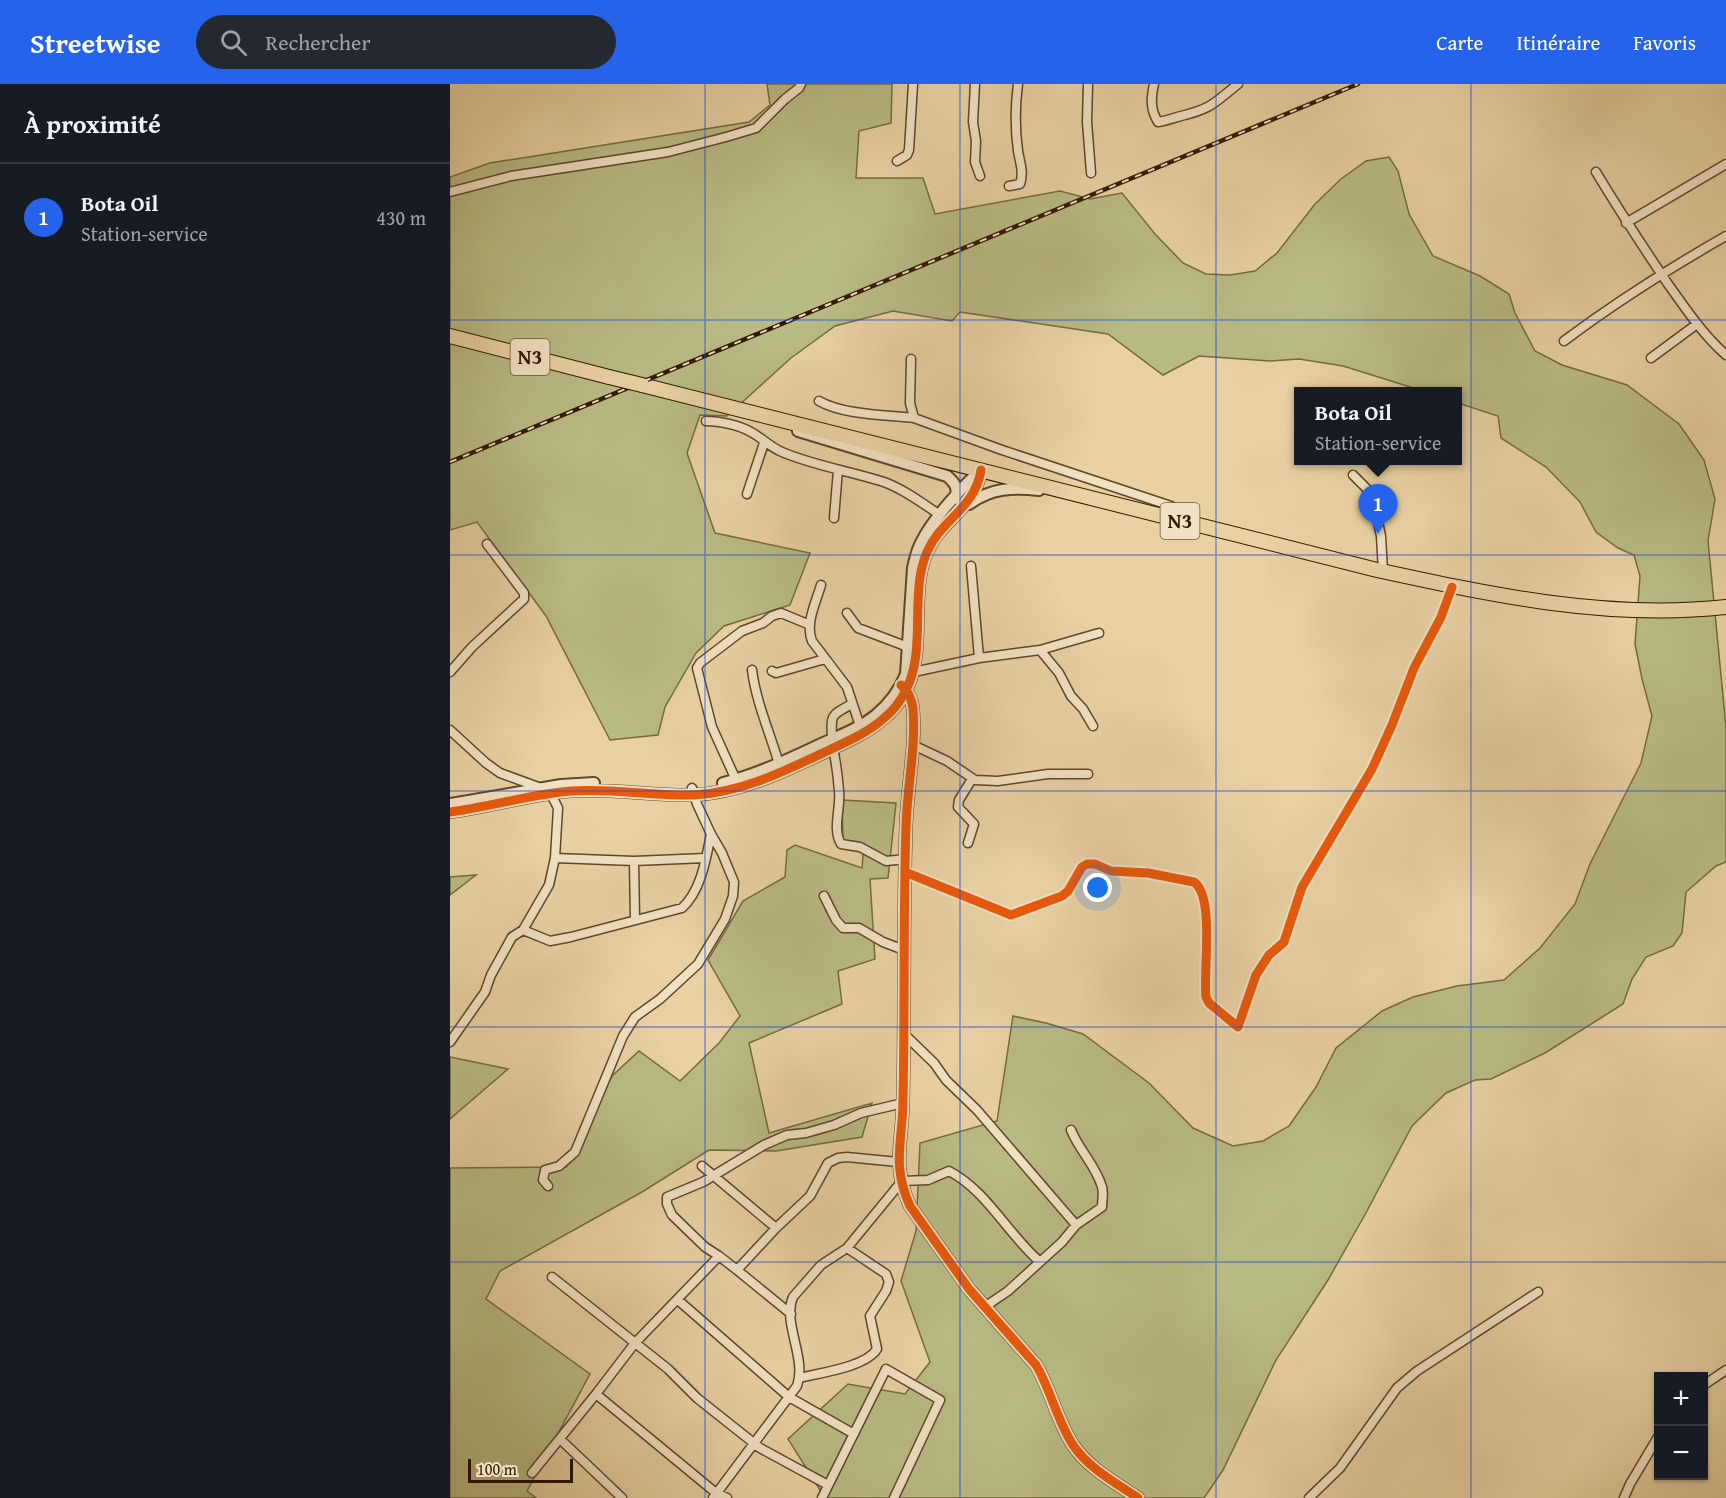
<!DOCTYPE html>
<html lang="fr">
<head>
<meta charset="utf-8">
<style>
  :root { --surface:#171b24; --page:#242831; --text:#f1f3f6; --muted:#9ea1a6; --line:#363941; --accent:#2563eb }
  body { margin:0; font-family:"Gentium Book Plus",serif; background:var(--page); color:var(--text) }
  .controls { position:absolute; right:18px; bottom:18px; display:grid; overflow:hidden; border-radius:0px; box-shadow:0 2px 4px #0004 }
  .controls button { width:54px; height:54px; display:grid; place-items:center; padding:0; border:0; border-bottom:2px solid var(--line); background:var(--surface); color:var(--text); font:30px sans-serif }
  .scale { position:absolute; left:18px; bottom:15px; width:105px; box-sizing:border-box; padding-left:6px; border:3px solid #311900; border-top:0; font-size:16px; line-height:21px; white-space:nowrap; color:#311900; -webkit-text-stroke:4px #f1e1c3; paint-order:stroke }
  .you { position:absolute; left:648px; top:804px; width:21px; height:21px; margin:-15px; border:4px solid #fff; border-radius:50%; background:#1a73e8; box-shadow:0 0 0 9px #1a73e833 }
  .badge { display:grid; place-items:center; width:39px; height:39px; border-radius:50%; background:var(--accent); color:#fff; font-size:20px; font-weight:700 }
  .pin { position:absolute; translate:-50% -50px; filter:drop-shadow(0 2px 3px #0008) }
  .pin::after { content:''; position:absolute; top:32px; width:21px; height:18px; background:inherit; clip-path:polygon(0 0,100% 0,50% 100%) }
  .popup { position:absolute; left:844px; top:303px; width:168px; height:78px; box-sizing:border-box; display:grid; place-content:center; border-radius:0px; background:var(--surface); filter:drop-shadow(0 2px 4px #0005); font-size:20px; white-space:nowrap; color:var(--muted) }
  .popup b { font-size:22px; color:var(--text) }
  .popup::after { content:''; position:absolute; left:50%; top:100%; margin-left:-12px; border:12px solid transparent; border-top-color:var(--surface) }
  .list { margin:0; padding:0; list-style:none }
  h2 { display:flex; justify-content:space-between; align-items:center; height:78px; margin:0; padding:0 24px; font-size:26px }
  h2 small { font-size:20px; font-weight:400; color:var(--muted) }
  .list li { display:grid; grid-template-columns:39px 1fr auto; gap:18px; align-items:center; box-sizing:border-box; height:108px; padding:0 24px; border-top:2px solid var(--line) }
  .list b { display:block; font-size:22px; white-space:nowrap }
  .list p { margin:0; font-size:20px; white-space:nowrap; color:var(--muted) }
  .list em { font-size:20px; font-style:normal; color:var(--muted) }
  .icon { flex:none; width:33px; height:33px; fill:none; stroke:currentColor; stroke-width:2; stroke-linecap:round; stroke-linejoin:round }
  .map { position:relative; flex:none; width:1276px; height:1414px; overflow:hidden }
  header { display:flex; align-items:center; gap:36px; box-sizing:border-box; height:84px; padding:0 30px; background:var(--accent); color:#fff }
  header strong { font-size:28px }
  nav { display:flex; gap:33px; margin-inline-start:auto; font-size:21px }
  .search { width:420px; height:54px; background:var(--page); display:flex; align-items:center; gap:15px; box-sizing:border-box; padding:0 21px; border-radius:33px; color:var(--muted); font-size:22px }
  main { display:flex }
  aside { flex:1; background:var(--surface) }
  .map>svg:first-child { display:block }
</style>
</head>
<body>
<header>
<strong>Streetwise</strong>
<div class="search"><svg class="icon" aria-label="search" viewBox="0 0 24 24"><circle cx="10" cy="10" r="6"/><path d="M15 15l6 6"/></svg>Rechercher</div>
<nav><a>Carte</a><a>Itinéraire</a><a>Favoris</a></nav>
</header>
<main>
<aside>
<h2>À proximité<small></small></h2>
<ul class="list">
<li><span class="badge">1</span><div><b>Bota Oil</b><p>Station-service</p></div><em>430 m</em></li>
</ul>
</aside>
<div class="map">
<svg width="1276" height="1414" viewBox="0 0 1276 1414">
  <rect width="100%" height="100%" fill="#e9d1a3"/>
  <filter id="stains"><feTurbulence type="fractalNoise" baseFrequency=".00333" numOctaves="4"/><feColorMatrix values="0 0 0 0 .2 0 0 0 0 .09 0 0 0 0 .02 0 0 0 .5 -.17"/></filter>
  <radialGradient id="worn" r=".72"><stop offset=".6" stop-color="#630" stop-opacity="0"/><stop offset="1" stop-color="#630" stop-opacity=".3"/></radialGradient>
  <path fill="#b9bb84" stroke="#756a42" stroke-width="1.5" d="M317,0H442L441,39L409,47L406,94H473L485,130L610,107L640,115L672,109L705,150L733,179L756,190L780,191L805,187L827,169L865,120L891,95L916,77L939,73L948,87L959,130L983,172L1030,192L1059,210L1065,229L1085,267L1112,281L1177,301L1229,340L1254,376L1265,415L1258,457L1276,643V778L1266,782L1236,808L1232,849L1223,862L1196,873L1182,895L1173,920L1095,969L1041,995L1025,996L996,1009L962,1042L917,1127L878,1196L826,1276L773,1386L754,1414H375L338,1355L398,1300L455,1310L480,1278L451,1197L466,1147L470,1059L547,1037L563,932L596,939L633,950L699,999L743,1044L783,1062L813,1057L839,1042L866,1003L886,964L932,927L963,913L1007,902L1054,896L1090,864L1125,820L1140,780L1191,679L1202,632L1192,595L1185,560L1190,492L1184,471L1168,464L1146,448L1130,418L1096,383L1051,354L1048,332L1008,319V308L973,307L893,282L849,275L820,277L749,272L713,291L658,250L510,228L502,237L443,227L385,242L341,274L277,332L250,331L237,369L265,449L360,469L340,521L274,542L246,569L215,623L208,651L160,656L96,532L27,438L0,446V93L40,79L299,38L320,21Z
    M392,716L446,719L438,794L420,795L425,875L388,887L392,920L299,959L319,1049L422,1019L412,1053L326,1067L259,1066L192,1108L50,1187L36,1215L140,1290L77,1407L86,1414H0V1084L116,1083L162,992L189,967L230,997L269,959L290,932L258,876L293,817L335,793L337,766L345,761L412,784L414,760L393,759Z
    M26,791L0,811V793Z
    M0,973L58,985L0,1035Z"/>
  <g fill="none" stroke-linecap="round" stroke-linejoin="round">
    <defs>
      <path id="minor" d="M525,0L523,38L526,57L525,78L530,92
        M638,0L637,38L641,89
        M704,0C701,14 700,25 708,38C716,37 723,34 731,32C763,24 764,19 788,0
        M447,77L457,71L459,66L463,0
        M1146,88C1169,126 1193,163 1218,200C1236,225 1253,251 1276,271
        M559,102L570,100C574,88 570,79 568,67C565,45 565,22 568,0
        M0,108L61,92L218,68L276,53L306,44L335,15L349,4L351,0
        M1176,139L1276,80
        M1114,257C1166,218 1220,184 1276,152
        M1201,274L1247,240
        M461,275L460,319L464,334L552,366L721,422L732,437
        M369,317C393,331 437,331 464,334
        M256,337C269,337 289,341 301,348C312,354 320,363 332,368C365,382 400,387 434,398C455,406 472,419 490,431
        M903,391L922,410L931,452L933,488
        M297,410L314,359
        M384,434L388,386
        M521,482L529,574
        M371,501C366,518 355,540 362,557L397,603L410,642
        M397,529L408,544L458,563
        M590,566L649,549
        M302,586C306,618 320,649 329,680
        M322,587L326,589L375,575
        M0,588L22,563L74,515V509L37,460
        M459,589L529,574L590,566L609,589L621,612L633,625L643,642
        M0,646L36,679L50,689L91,704L101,710L108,724L105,774L99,801L73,846L62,853L41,891L35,908L0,958
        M382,655C381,630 380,632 402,620
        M463,661L497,677L525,696L548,697L598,690H638
        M383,664C386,678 388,693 389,707C391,724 382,745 391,760L410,763L436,777L456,775
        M286,696L262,643L247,584L250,579L292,547L313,539L322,532L331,529L360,541
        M518,759L524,740L508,723L509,716L522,695
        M105,774L184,777L256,774
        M184,777L185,835
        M455,788L561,831L612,812L618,807L632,783L637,780H645L661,787L698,789L744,798C765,813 753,887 756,913L759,919L788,943L806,891L819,871L834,858L852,803L922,685L942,641L964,584L991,533L1002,503
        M374,812L386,836L393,844H409L433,858L454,866
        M73,846L100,857L121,853L232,824C251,807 256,775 261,750
        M454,950L484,979L496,996L527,1026L626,1141L612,1158L558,1207L536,1222
        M621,1046C629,1066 646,1082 652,1103C654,1109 652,1116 652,1123L626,1141
        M252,1082L326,1144
        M98,1102L93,1096L95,1086L109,1082L125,1068L173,952L185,933L210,915L248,880L275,835L283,812L284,798L272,769L261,750L247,720L242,704
        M269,1172L255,1163L222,1131L217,1120V1113L253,1098L314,1061L337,1051L356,1049L384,1041L411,1029L453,1019
        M287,1186L341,1230
        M102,1193L218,1285L247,1314L310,1364L378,1401
        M228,1216L339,1313L404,1350
        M349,1294C370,1289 416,1283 427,1265L420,1232L436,1207L439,1198L436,1190L397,1164
        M1254,1301L1276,1286
        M146,1310L266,1409L277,1414
        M110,1355L172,1414
        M82,1389L146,1310L185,1259L269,1172L287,1186L326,1144L360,1112L378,1079L388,1074L397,1073L448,1078
        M263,1414L347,1302C357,1274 332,1239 343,1213L371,1181L397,1164L452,1097L478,1096L499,1087C537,1107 557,1149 589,1177
        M372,1414L436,1285L490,1316L444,1414
        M859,1414L890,1384L947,1304L967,1287L1088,1208
        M1174,1414L1180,1400L1208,1353"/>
      <path id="tertiary" d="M348,347L497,392C505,399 509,404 505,415
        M519,420C541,404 563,403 589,406
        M451,601C459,608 462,615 463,625C466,665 457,703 456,743C453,833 455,924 453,1015C453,1056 441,1081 460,1122L519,1205L586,1281C601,1306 607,1337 623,1361C638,1384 666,1399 688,1414
        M273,699C306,691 337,676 369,661C388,652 409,645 426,631C439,620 450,605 456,590L463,484C465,475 467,465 472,457C482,436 513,402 531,386
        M0,720L111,701L144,699
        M0,728C40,723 81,710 121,707C162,704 202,712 243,711C291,709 337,686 379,666C398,657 419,648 434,634C443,627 451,616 456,606C477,565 459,508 477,468C491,435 525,425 531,386"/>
      <path id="trunk" d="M0,252L159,293
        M192,301L927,486C1042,511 1157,536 1276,523"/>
    </defs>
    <use href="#minor" stroke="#5f4729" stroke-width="11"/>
    <use href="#tertiary" stroke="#5f4729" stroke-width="14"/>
    <use href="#trunk" stroke="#311900" stroke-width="16"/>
    <use href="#minor" stroke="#f1e1c3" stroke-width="8"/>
    <use href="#tertiary" stroke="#f1e1c3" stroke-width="10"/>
    <use href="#trunk" stroke="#e9d1a3" stroke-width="14"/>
    <defs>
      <path id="rail" d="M0,378L908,0"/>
    </defs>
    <use href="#rail" stroke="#311900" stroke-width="4.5"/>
    <use href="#rail" stroke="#f1e1c3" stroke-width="2" stroke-dasharray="7" stroke-linecap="butt"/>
    <defs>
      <path id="trunk-bridge" d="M159,293L192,301"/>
    </defs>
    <use href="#trunk-bridge" stroke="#311900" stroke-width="16" stroke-linecap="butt"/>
    <use href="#trunk-bridge" stroke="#e9d1a3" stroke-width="14"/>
    <defs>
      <path id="cycleway" d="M451,601C459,608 462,615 463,625C466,665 457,703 456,743C453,833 455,924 453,1015C453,1056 441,1081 460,1122L519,1205L586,1281C601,1306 607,1337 623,1361C638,1384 666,1399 688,1414
        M0,728C40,723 81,710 121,707C162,704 202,712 243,711C291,709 337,686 379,666C398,657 419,648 434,634C443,627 451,616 456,606C477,565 459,508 477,468C491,435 525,425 531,386
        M455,788L561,831L612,812L618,807L632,783L637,780H645L661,787L698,789L744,798C765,813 753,887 756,913L759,919L788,943L806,891L819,871L834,858L852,803L922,685L942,641L964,584L991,533L1002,503"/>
    </defs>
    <use href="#cycleway" stroke="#f1e1c3" stroke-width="13"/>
    <use href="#cycleway" stroke="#e8590c" stroke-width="9"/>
  </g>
  <path fill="none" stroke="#1d4ed8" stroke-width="1.5" stroke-opacity="0.55" d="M255,0V1414M510,0V1414M766,0V1414M1021,0V1414M0,236H1276M0,471H1276M0,707H1276M0,943H1276M0,1178H1276"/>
  <g text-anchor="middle" stroke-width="4.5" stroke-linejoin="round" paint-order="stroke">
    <g fill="#f1e1c3" stroke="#6b553a" stroke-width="1.5">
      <rect x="60.5" y="255" width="39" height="36" rx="4.5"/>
      <rect x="710.5" y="419" width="39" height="36" rx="4.5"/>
    </g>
    <g font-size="21" font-weight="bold" fill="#311900">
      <text x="80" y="280">N3</text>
      <text x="730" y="444">N3</text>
    </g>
  </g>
  <rect width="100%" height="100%" filter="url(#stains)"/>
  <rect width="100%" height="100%" fill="url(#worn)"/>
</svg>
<div class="controls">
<button>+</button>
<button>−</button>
</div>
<div class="scale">100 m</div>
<div class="you"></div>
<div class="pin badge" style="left:928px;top:450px">1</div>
<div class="popup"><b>Bota Oil</b>Station-service</div>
</div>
</main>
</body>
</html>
